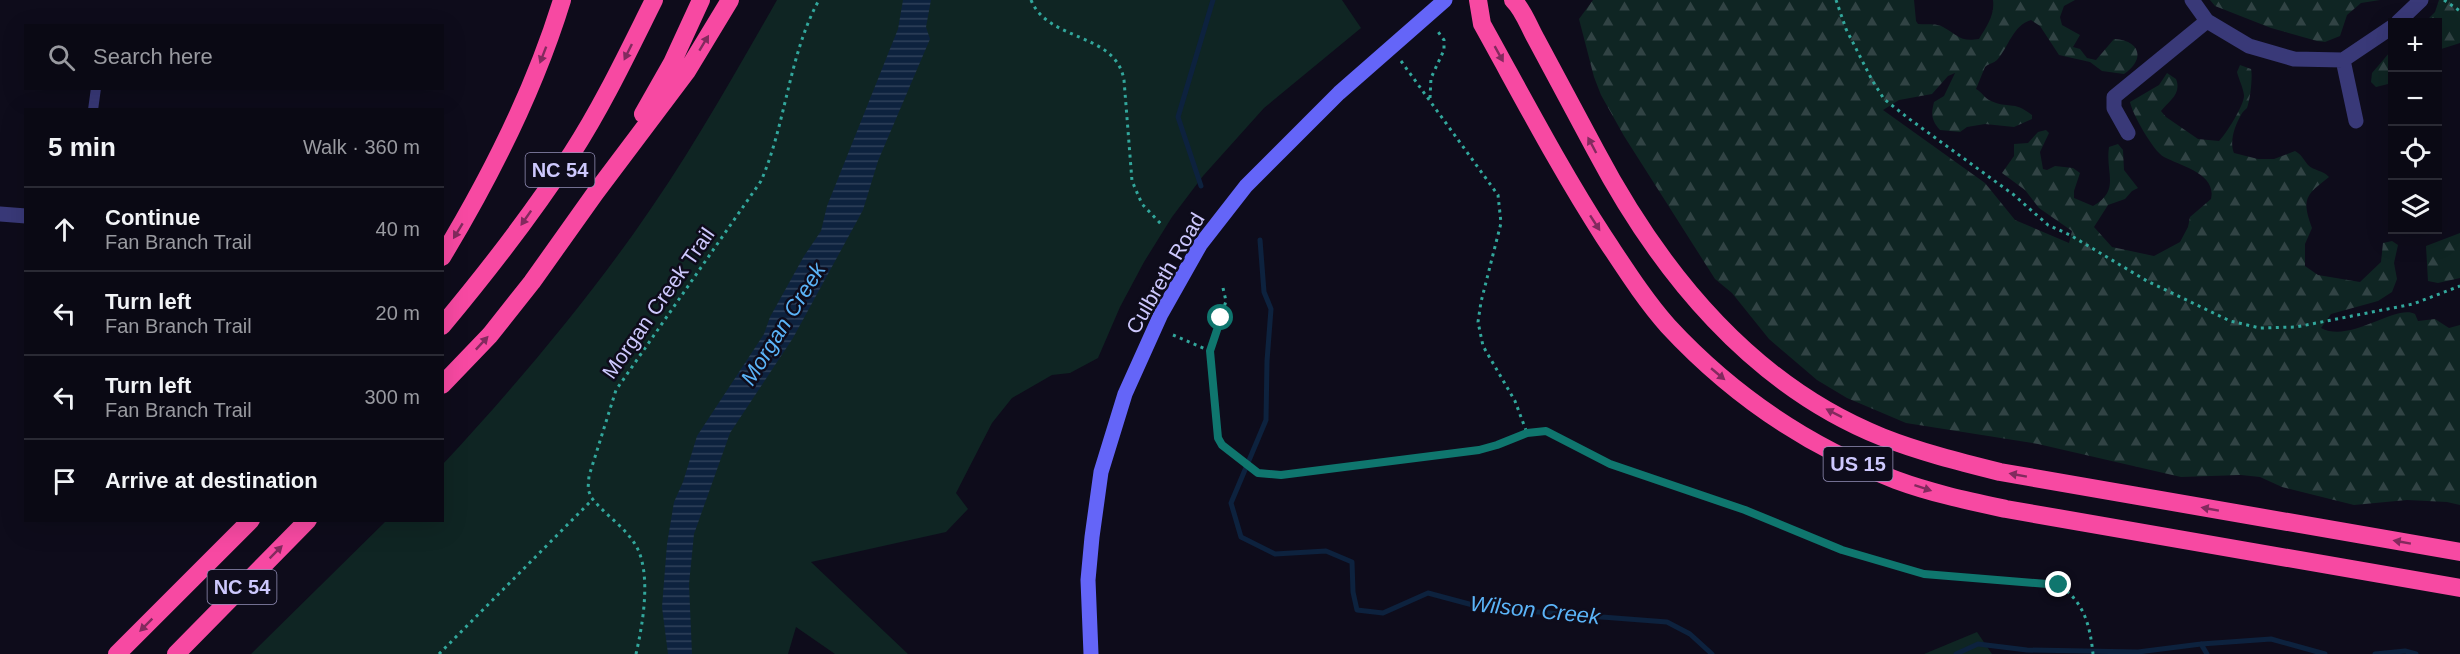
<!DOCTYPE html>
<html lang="en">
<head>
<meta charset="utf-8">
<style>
	:root { --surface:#0a0914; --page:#13121d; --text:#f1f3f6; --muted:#999aa0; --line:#2a2a34 }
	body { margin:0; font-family:Helvetica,sans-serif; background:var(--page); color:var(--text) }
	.controls { position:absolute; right:18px; top:18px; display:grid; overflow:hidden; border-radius:0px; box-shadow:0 6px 24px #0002 }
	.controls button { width:54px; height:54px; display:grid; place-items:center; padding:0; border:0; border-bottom:2px solid var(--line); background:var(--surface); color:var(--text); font:30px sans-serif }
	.stop { position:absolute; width:18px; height:18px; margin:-14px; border:4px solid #0f766e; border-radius:50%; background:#fff }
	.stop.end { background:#0f766e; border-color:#fff; box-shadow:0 2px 6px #0008 }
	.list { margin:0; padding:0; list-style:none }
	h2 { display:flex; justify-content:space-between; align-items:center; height:78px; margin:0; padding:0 24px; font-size:26px }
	h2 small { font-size:20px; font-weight:400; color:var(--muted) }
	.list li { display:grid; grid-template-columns:39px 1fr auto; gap:18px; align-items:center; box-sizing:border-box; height:84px; padding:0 24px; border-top:2px solid var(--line) }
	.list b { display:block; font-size:22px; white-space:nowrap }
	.list p { margin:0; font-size:20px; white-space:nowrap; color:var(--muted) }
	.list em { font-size:20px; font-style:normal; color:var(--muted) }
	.icon { flex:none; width:33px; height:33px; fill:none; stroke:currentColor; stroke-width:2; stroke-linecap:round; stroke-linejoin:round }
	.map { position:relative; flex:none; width:2460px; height:654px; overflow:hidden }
	.search { position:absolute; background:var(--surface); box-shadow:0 6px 24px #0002; left:24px; top:24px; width:420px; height:66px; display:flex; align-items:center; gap:15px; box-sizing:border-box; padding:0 21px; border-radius:0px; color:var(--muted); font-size:22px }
	.panel { position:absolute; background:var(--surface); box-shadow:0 6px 24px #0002; left:24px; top:108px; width:420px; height:414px; border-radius:0px }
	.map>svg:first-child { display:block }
	.forest { fill:url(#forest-firs) }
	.park { fill:#0f2523 }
	.water { fill:url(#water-rules) }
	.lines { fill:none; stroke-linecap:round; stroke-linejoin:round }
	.stream { stroke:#0d223e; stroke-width:5 }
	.path { stroke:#32a79c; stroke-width:3; stroke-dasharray:3 4.5; stroke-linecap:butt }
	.lane { stroke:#393978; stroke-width:10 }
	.street { stroke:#393978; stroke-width:15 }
	.secondary { stroke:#6465f8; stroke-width:15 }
	.highway { stroke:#f749a2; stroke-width:18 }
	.oneway { fill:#822a5e }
	.route { stroke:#0f766e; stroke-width:8 }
	.labels { text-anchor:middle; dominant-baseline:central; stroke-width:5; stroke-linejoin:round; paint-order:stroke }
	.shield { fill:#0e0c1b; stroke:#9490b9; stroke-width:1.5 }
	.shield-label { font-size:20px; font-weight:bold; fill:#cdc8fd }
	.street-label { font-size:21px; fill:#cdc8fd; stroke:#0e0c1b }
	.water-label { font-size:22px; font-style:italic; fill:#5bb4f8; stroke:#0e0c1b }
</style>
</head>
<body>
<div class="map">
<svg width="2460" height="654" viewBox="0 0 2460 654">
	<defs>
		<pattern id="forest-firs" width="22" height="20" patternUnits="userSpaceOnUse" patternTransform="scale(1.5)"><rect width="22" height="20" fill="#0f2523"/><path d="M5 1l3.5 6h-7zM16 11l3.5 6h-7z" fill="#314344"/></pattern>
		<pattern id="water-rules" width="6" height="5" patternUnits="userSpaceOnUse" patternTransform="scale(1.5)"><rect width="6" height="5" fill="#0d223e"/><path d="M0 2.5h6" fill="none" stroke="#2f415b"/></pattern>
	</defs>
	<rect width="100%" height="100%" fill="#0e0c1b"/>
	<path class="forest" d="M1593 0H1914L1916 21 1918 24C1926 25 1936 23 1943 27 1958 35 1959 42 1979 39 1987 26 1995 15 1993 0H2075L2064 6 2060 17 2062 25 2080 35 2073 47 2080 49 2087 58 2096 60 2114 39C2140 40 2146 59 2124 74L2102 71 2090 62 2059 55 2040 26 2031 20C2013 25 2008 48 1997 60 1994 63 1988 64 1985 67L1976 89C1982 92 1984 98 1991 101 2008 109 2013 100 2032 115V119L2014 127 1985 124 1967 127 1960 132 1940 130C1931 120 1931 114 1934 102L1944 96 1955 73 1948 76 1932 94 1899 100 1883 110 1985 183 2015 220 2069 243 2072 231 2039 208 2025 190 2002 173 2014 156V144L2028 143 2038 132 2046 130 2049 133 2040 152 2043 169 2047 170 2055 166 2073 168 2080 173 2074 191V198L2093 206C2121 190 2105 173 2109 147L2118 144 2123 150 2124 170 2138 188 2132 191 2125 199 2108 205 2094 227 2112 247 2154 256 2180 242 2188 227 2190 217 2211 199C2217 174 2181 166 2164 157 2153 151 2132 113 2130 102L2159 85 2167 73 2176 79C2182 94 2169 101 2161 111L2166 117 2198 139 2219 141C2226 134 2245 104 2244 95 2243 87 2239 80 2237 72L2240 65 2251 69C2253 76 2250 101 2247 108 2245 110 2242 112 2241 115 2235 125 2229 142 2234 153L2258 159H2274L2295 151C2302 155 2303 159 2308 165 2314 171 2323 170 2329 177 2306 195 2301 198 2312 228L2305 244V266L2318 275 2360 282 2381 262 2383 243 2392 241 2398 245 2394 263 2397 279 2392 292 2378 301 2331 314 2321 328C2350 344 2395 304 2415 314L2418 321 2435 319 2449 328 2460 325V505L2447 502 2407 500 2354 505 2282 487 2260 477 2241 475 2181 477 2038 444 1906 423 1847 398 1817 380 1769 339 1732 293 1715 279 1624 136 1601 95 1594 77 1579 19Z
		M2210 0H2380L2361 3 2347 15 2340 36 2325 42 2317 41 2271 28 2215 6Z
		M2439 0H2460V43L2438 50V22H2425L2435 12Z
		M2390 52 2392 53V83L2376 87 2371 82 2372 73Z
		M2460 233V278L2438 283 2428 281 2426 246Z"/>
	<path class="park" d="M777 0H1342L1361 28 1264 108 1203 176 1172 217 1144 262 1120 307 1098 358 1070 373 1052 375 1012 398 992 423 956 493 968 509 946 532 811 562 908 654H835L796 627 788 654H251L386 521 442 520 443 464C511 391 576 314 634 233 687 159 732 79 777 0Z
		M1977 632 1992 654H1924Z"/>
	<path class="water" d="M903 0H931L926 27 930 39 878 161 863 210 793 338 730 433 694 534 689 584 692 654H668L662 607 667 544 674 502 683 482 697 436 764 334 770 317 804 256 821 231 827 206 898 29Z"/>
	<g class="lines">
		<path class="stream" d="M1201 186 1178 117 1213 0
			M1260 240 1264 292 1271 309 1267 361 1266 420 1231 503 1241 537 1275 554 1326 551 1352 562 1353 592 1357 610 1383 613 1428 593 1484 608 1667 622 1690 634 1712 654
			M2201 644 2207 654
			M1956 654 1978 644 2027 650 2138 652 2201 644 2271 639 2325 654
			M2375 654 2405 651 2416 654"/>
		<path class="path" d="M1031 0C1048 42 1116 32 1124 80L1132 181 1142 204 1161 224
			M1836 0 1846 29 1872 80 1884 99 1908 118 2014 195 2048 225 2070 235 2147 281 2230 321 2260 328 2296 327 2413 304 2460 286
			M2444 0 2460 11
			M1401 61 1498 195 1501 223 1481 302 1478 322 1483 346 1515 401 1527 433
			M1430 98 1431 78 1444 50V40L1436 29
			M1223 288 1226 301 1210 351 1218 438 1222 445 1258 473 1281 475 1479 450 1497 445 1527 433 1546 431 1610 464 1745 510 1842 550 1924 574 2059 585C2084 602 2090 625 2093 654
			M1173 335 1210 351
			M439 654 593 499
			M636 654C643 623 653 568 633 541 621 524 603 513 591 497L588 489 589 476 616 390 761 181C786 124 789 54 819 0"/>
		<path class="lane" d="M93 110 96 88"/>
		<path class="street" d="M2192 0 2207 21 2249 46 2294 59 2343 60 2392 27
			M2398 22 2421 0
			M2343 60 2356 121
			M2128 133 2114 108V97L2207 21
			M0 214 26 216"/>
		<path class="secondary" d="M1091 654 1088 580 1092 537 1101 472 1125 394 1161 314 1200 245 1246 186 1339 93 1445 0"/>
		<path class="highway" d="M1478 0 1482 24C1522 96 1560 169 1604 237 1624 267 1644 299 1668 326 1731 394 1809 447 1896 480 1931 493 1969 501 2006 509L2460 588
			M1513 0C1523 9 1529 27 1536 39 1556 76 1576 114 1596 151 1660 272 1752 385 1882 437 1920 452 1960 462 2000 472L2460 552
			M643 114 672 63 701 0
			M442 257C491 176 534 91 562 0
			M442 326C488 271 532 214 572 153 603 105 628 52 654 0
			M442 385 490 335 532 282 596 192 687 71 730 0
			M117 654 251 520
			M176 654 308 520"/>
	</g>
	<defs><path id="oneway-solid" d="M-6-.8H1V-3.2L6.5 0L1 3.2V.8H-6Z" transform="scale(1.5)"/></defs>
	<g class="oneway">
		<use href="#oneway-solid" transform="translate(704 43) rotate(-59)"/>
		<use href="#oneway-solid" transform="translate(628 52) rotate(116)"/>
		<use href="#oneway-solid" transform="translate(1499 54) rotate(61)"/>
		<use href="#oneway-solid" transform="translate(543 55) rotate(111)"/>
		<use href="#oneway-solid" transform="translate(1592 145) rotate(-118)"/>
		<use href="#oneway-solid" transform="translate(526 218) rotate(125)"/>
		<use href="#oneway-solid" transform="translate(1595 223) rotate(57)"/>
		<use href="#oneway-solid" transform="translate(458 231) rotate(121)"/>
		<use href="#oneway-solid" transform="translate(482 343) rotate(-47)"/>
		<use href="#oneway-solid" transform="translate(1718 374) rotate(40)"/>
		<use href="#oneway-solid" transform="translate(1834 413) rotate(-153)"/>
		<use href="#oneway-solid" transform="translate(2018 475) rotate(-170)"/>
		<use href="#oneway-solid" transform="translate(1923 488) rotate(18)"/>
		<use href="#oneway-solid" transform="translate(2210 509) rotate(-170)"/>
		<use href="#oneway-solid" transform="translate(2402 542) rotate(-170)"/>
		<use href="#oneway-solid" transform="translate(276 552) rotate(-45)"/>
		<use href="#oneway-solid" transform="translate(146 625) rotate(135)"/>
	</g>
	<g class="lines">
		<path class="route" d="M1221 318 1210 351 1218 438 1222 445 1258 473 1281 475 1479 450 1497 445 1527 433 1546 431 1610 464 1745 510 1842 550 1924 574 2059 585"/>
	</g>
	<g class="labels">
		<g class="shield">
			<rect x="525.5" y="153" width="69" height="34" rx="4.5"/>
			<rect x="1823.5" y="447" width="69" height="34" rx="4.5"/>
			<rect x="207.5" y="570" width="69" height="34" rx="4.5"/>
		</g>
		<g class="shield-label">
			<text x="560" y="170">NC 54</text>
			<text x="1858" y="464">US 15</text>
			<text x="242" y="587">NC 54</text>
		</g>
		<g class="street-label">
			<text transform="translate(1165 273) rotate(-60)">Culbreth Road</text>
			<text transform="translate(658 303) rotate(-55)">Morgan Creek Trail</text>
		</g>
		<g class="water-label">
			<text transform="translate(783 324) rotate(-58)">Morgan Creek</text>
			<text transform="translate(1535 610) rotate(6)">Wilson Creek</text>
		</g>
	</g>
</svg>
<div class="controls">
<button>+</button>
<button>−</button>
<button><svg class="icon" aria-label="locate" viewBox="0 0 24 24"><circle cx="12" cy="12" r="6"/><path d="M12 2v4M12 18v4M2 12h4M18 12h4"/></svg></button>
<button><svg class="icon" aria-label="layers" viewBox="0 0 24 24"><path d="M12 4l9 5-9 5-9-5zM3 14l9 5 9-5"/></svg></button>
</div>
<div class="stop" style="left:1221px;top:318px"></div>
<div class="stop end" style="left:2059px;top:585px"></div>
<div class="search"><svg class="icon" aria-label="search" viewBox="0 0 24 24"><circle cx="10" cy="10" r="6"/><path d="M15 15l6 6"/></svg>Search here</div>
<section class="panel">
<h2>5 min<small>Walk · 360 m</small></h2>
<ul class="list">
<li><svg class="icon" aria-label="ahead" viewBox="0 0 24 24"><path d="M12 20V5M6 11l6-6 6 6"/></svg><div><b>Continue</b><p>Fan Branch Trail</p></div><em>40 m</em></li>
<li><svg class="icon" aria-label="left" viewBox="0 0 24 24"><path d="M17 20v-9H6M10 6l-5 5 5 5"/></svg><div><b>Turn left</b><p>Fan Branch Trail</p></div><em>20 m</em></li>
<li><svg class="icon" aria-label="left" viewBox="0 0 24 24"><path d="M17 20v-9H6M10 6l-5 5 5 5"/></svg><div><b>Turn left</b><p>Fan Branch Trail</p></div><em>300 m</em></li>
<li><svg class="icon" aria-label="arrive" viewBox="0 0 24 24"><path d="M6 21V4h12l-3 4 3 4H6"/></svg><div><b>Arrive at destination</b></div></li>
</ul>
</section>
</div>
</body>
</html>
